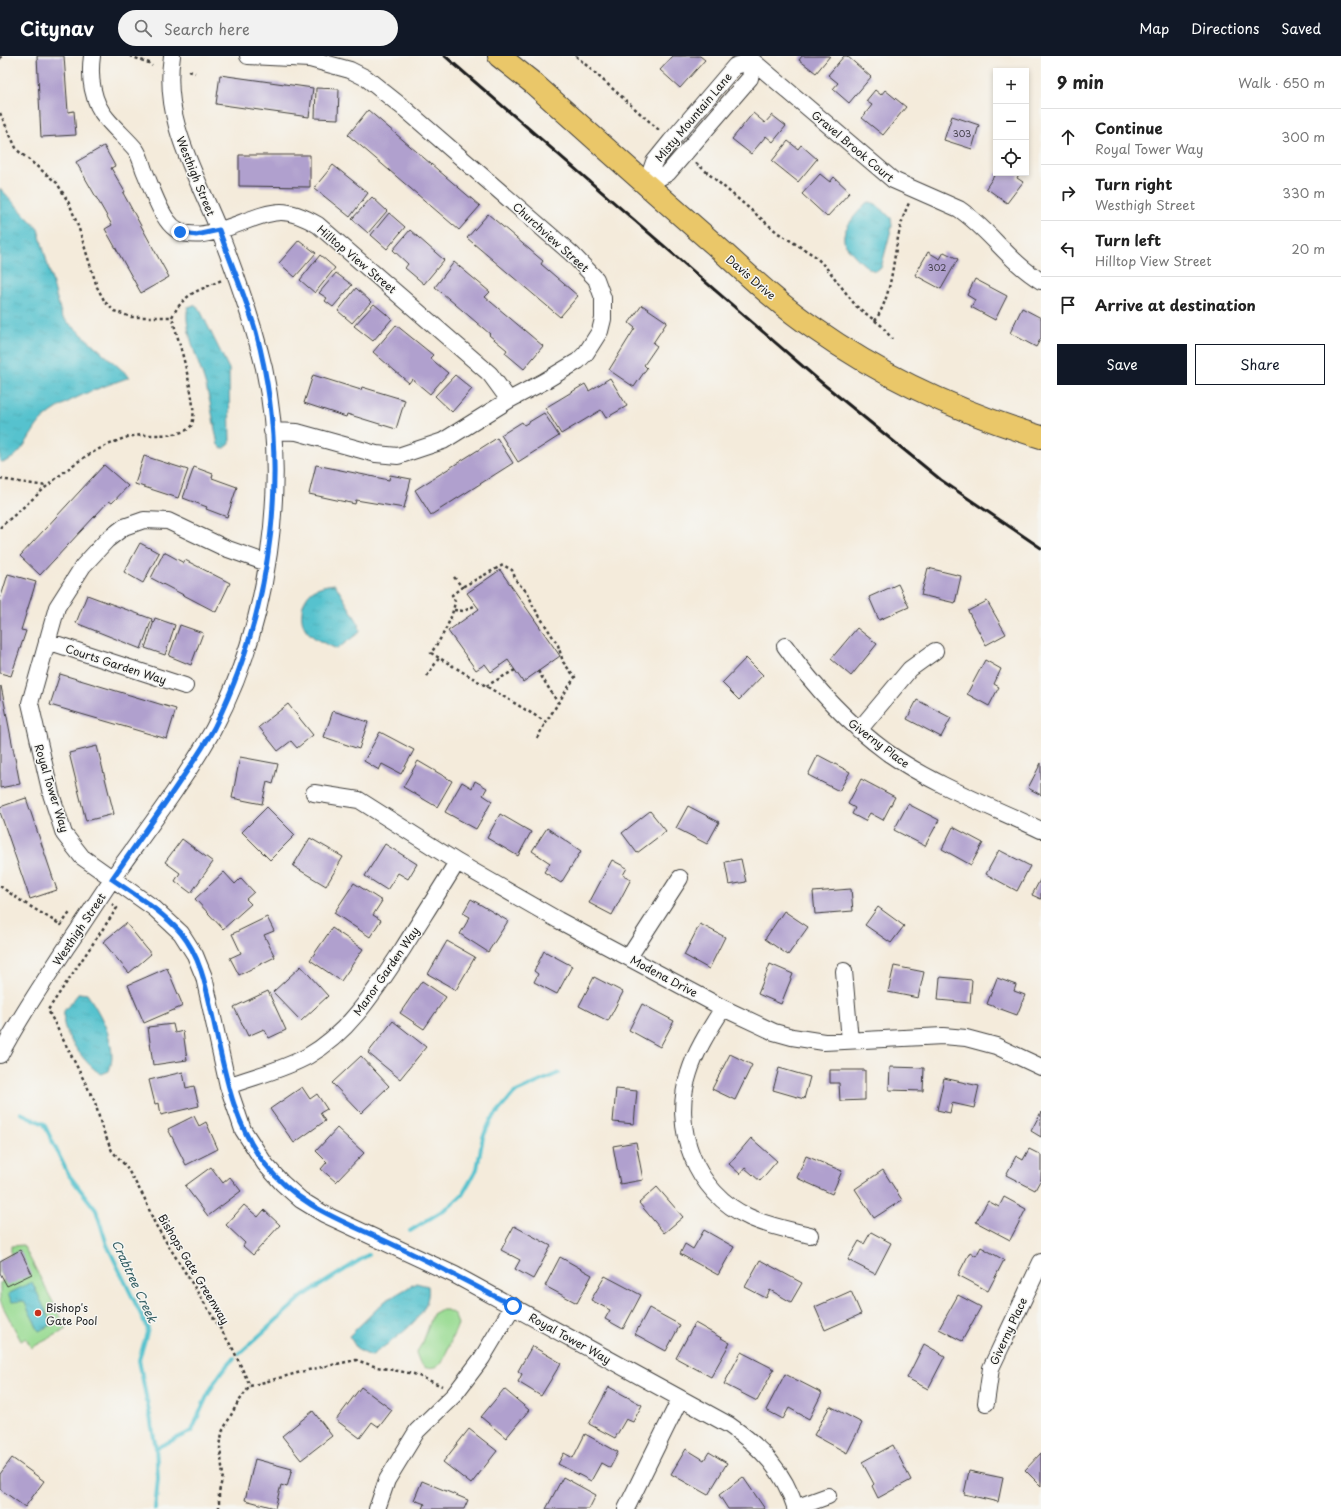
<!DOCTYPE html>
<html lang="en">
<head>
<meta charset="utf-8">
<style>
	:root { --surface:#fff; --page:#f2f2f2; --text:#222; --muted:#767676; --line:#e0e0e0; --accent:#111827 }
	body { margin:0; font-family:"Playpen Sans",sans-serif; background:var(--page); color:var(--text) }
	.controls { position:absolute; right:12px; top:12px; display:grid; overflow:hidden; border-radius:0px; box-shadow:0 2px 6px #0003 }
	.controls button { width:36px; height:36px; display:grid; place-items:center; padding:0; border:0; border-bottom:1px solid var(--line); background:var(--surface); color:var(--text); font:20px sans-serif }
	.stop { position:absolute; width:12px; height:12px; margin:-9px; border:3px solid #1a73e8; border-radius:50%; background:#fff }
	.stop.end { background:#1a73e8; border-color:#fff; box-shadow:0 1px 4px #0008 }
	.list { margin:0; padding:0; list-style:none }
	h2 { display:flex; justify-content:space-between; align-items:center; height:52px; margin:0; padding:0 16px; font-size:17px }
	h2 small { font-size:13px; font-weight:400; color:var(--muted) }
	.list li { display:grid; grid-template-columns:26px 1fr auto; gap:12px; align-items:center; box-sizing:border-box; height:56px; padding:0 16px; border-top:1px solid var(--line) }
	.list b { display:block; font-size:15px; white-space:nowrap }
	.list p { margin:0; font-size:13px; white-space:nowrap; color:var(--muted) }
	.list em { font-size:13px; font-style:normal; color:var(--muted) }
	.actions { display:flex; gap:8px; padding:12px 16px }
	.actions a { flex:1; padding:9px 0; border:1px solid var(--accent); border-radius:0px; text-align:center; font-size:14px; color:var(--accent) }
	.actions .main { background:var(--accent); color:#fff }
	.icon { flex:none; width:22px; height:22px; fill:none; stroke:currentColor; stroke-width:2; stroke-linecap:round; stroke-linejoin:round }
	.map { position:relative; flex:none; width:1041px; height:1453px; overflow:hidden }
	header { display:flex; align-items:center; gap:24px; box-sizing:border-box; height:56px; padding:0 20px; background:var(--accent); color:#fff }
	header strong { font-size:19px }
	nav { display:flex; gap:22px; margin-inline-start:auto; font-size:14px }
	.search { width:280px; height:36px; background:var(--page); display:flex; align-items:center; gap:10px; box-sizing:border-box; padding:0 14px; border-radius:22px; color:var(--muted); font-size:15px }
	main { display:flex }
	aside { flex:1; background:var(--surface) }
	.map>svg:first-child { display:block }
	.green { fill:#99db92; stroke:#5a7c57 }
	.water { fill:url(#water-ripples); stroke:#396f75 }
	.lines { fill:none; stroke-linecap:round; stroke-linejoin:round }
	.stream { stroke:#56c2ce; stroke-width:4 }
	.building { fill:#b0a0ce }
	.street-casing { stroke:#3c3b39; stroke-width:18 }
	.primary-casing { stroke:#3c3b39; stroke-width:24 }
	.path { stroke:#3c3b39; stroke-width:2.5; stroke-dasharray:3 3; stroke-linecap:butt }
	.street { stroke:#fff; stroke-width:16 }
	.primary { stroke:#eac769; stroke-width:22 }
	.rail { stroke:#1c1c1c; stroke-width:3 }
	.route { stroke:#1a73e8; stroke-width:5 }
	.poi-dot { fill:#c8321e; stroke:#f6f6f2; stroke-width:1.5 }
	.labels { text-anchor:middle; dominant-baseline:central; stroke-width:3; stroke-linejoin:round; paint-order:stroke }
	.number-label { font-size:9px; fill:#413d48 }
	.street-label { font-size:11px; fill:#1c1c1c; stroke:#f6f6f2 }
	.poi-label { font-size:11px; fill:#1c1c1c; stroke:#f6f6f2; text-anchor:start }
	.water-label { font-size:12px; font-style:italic; fill:#335e63; stroke:#f6f6f2 }
</style>
</head>
<body>
<header>
<strong>Citynav</strong>
<div class="search"><svg class="icon" aria-label="search" viewBox="0 0 24 24"><circle cx="10" cy="10" r="6"/><path d="M15 15l6 6"/></svg>Search here</div>
<nav><a>Map</a><a>Directions</a><a>Saved</a></nav>
</header>
<main>
<div class="map">
<svg width="1041" height="1453" viewBox="0 0 1041 1453">
	<defs>
		<pattern id="water-ripples" width="26" height="14" patternUnits="userSpaceOnUse"><rect width="26" height="14" fill="#56c2ce"/><path d="M2 4q2-2 4 0t4 0M15 11q2-2 4 0t4 0" fill="none" stroke="#4aa6b0"/></pattern>
	</defs>
	<rect width="100%" height="100%" fill="#f6f6f2"/>
	<filter id="ink" filterUnits="userSpaceOnUse"><feTurbulence type="fractalNoise" baseFrequency=".025" numOctaves="2"/><feDisplacementMap in="SourceGraphic" scale="8" xChannelSelector="R" yChannelSelector="G"/><feConvolveMatrix kernelMatrix="1 2 1 2 8 2 1 2 1" color-interpolation-filters="sRGB"/></filter>
	<filter id="wash" filterUnits="userSpaceOnUse"><feTurbulence type="fractalNoise" baseFrequency=".012" numOctaves="4" result="noise"/><feDisplacementMap in="SourceGraphic" scale="16" xChannelSelector="R" yChannelSelector="G"/><feGaussianBlur stdDeviation="0.9" result="paint"/><feColorMatrix in="noise" values="0 0 0 0 0 0 0 0 0 0 0 0 0 0 0 0 0 1.4 0 .05"/><feComposite in="paint" operator="in"/></filter>
	<g filter="url(#wash)">
		<rect width="100%" height="100%" fill="#f4ebdb"/>
		<path class="green" d="M23 1189 67 1273 31 1292 26 1282 21 1285 0 1245V1227L4 1225 0 1217V1205L11 1199V1190Z
			M440 1254H447L454 1258 458 1268 442 1307 436 1311 426 1312 420 1307 416 1297 423 1286 433 1258Z"/>
		<path class="water" d="M0 132 38 173 62 261 130 321C100 332 66 342 42 364 30 375 21 406 0 406Z
			M870 146 876 148 891 162 892 170 881 212 875 215C869 213 860 206 855 200 852 196 847 192 845 188 839 174 858 157 866 147Z
			M194 249 200 254 229 313 230 388 225 392H221L218 389C214 371 212 352 207 334 202 313 182 271 188 251Z
			M335 528 359 568 360 576 337 593C327 588 314 584 307 575 298 564 301 544 312 535 319 530 327 529 335 528Z
			M79 937 87 938C101 958 119 991 109 1015L102 1018C89 1013 67 983 64 968 63 964 64 959 64 955Z
			M32 1226 52 1268 39 1275 24 1245 12 1246 8 1238Z
			M416 1227 428 1230C433 1261 392 1284 371 1300L358 1294 349 1280 385 1245Z"/>
		<g class="lines">
			<path class="stream" d="M21 1057 44 1068 68 1118 96 1154 107 1189 148 1273 139 1304 156 1392 158 1423 155 1453
				M410 1175 450 1150 462 1139 477 1113 483 1081 491 1064 514 1037 559 1017
				M239 1298 303 1240 368 1199
				M156 1392 192 1375C203 1348 213 1322 234 1302"/>
		</g>
		<g id="blocks">
			<path class="building" d="M37 0H64L68 56 74 55 76 79 41 81Z
				M673 0H700L705 4 680 32 660 14Z
				M802 0H830L816 17 799 4Z
				M844 0H847L871 21 849 47 833 33 838 27 828 19Z
				M220 19 313 32 309 61 216 48Z
				M316 32 339 33 338 63 315 62Z
				M875 34 881 39 885 34 906 51 883 79 862 62 872 49 866 45Z
				M368 54 480 150 459 174 348 79Z
				M753 57 765 67 772 59 786 70 773 86 766 80 751 98 732 83Z
				M952 60 979 69 972 93 944 84Z
				M788 85 798 93 801 89 817 103 798 126 772 105Z
				M104 90 115 110 111 112 125 136 123 137 169 221 141 237 105 173 112 169 76 106Z
				M239 99H310V131L239 130Z
				M333 109 368 137 350 161 314 132Z
				M996 117H1017L1019 118 1017 122 1023 126 1007 147 986 132Z
				M820 118 830 126 834 121 850 136 827 161 802 138Z
				M372 141 387 155 368 177 352 163Z
				M389 157 405 171 387 193 371 179Z
				M488 158 543 205 541 208 578 240 560 261 467 182Z
				M410 174 444 204 424 228 405 212 408 208 393 194Z
				M299 184 316 197 295 221 279 207Z
				M928 196 940 203 944 196 958 203 941 233 915 219Z
				M320 199 335 212 315 237 300 224Z
				M454 206 490 236 485 241 543 290 524 313 505 297 507 294 489 279 490 278 435 231Z
				M336 217 352 229 333 251 325 245 327 242 319 237Z
				M975 223 1007 240 995 264 971 251 975 244 967 239Z
				M356 232 371 246 352 267 338 255Z
				M374 248 392 263 373 285 354 270Z
				M642 249 667 266 653 287 657 290 644 309 647 312 634 331 609 314 635 272 629 267Z
				M1022 252 1041 262V282L1036 291 1010 277Z
				M396 269 433 299 430 302 448 317 430 338 412 323 409 327 373 296Z
				M313 319 361 334 362 331 405 344 396 373 347 358 346 361 304 347Z
				M455 319 472 333 452 356 435 340Z
				M610 322 627 350 606 362 601 354 561 378 545 352 585 328 589 335Z
				M544 357 559 380 518 406 501 379 522 366 524 369Z
				M497 382 513 407 431 459 415 434Z
				M144 400 188 414 178 442 135 428Z
				M104 409 128 430 112 447 109 445 40 519 20 500Z
				M316 409 389 424 390 419 411 423 404 452 356 444 355 448 309 438Z
				M194 411 213 418 212 422 237 431 227 461 206 453 207 451 183 442Z
				M140 487 159 497 143 527 124 516Z
				M164 496 184 507 185 504 230 527 216 556 151 522Z
				M928 512 961 520 955 547 921 539Z
				M500 514 560 600 523 626 508 604 491 616 485 608 476 614 448 575 479 553 467 537Z
				M8 518 36 526 21 574 26 575 11 620 0 617V544Z
				M898 528 909 551 879 564 869 541Z
				M87 539 152 563 141 593 76 567Z
				M987 545 1006 578 986 589 968 555Z
				M155 562 175 569 165 599 145 592Z
				M180 569 203 577 191 609 169 600Z
				M857 572 877 588 851 620 831 603Z
				M746 602 763 619 739 644 722 627Z
				M985 604 1001 613 994 628 999 631 989 650 967 638Z
				M60 618 176 653 167 683 50 649Z
				M1 630 20 728 0 732V631Z
				M917 644 951 662 941 681 907 663Z
				M288 648 313 679 297 692 291 685 278 695 259 671Z
				M333 655 368 666 359 693 324 681Z
				M380 676 414 694 401 718 382 708 379 714 364 705Z
				M97 690 114 758 86 765 69 697Z
				M818 699 850 716 839 735 808 719Z
				M240 701 278 708 273 728 267 726 262 748 232 742Z
				M418 705 452 725 437 751 403 731Z
				M1041 707V739L1028 732Z
				M861 723 895 741 883 764 870 757 865 765 852 758 855 752 848 748Z
				M475 725 487 732 483 739 492 745 476 773 445 756 462 726 472 732Z
				M26 742 57 834 30 843 0 756V751Z
				M908 748 939 764 925 790 894 774Z
				M688 750 719 766 707 788 676 772Z
				M267 751 295 779 270 804 242 776Z
				M650 755 666 775 637 797 622 777Z
				M500 758 531 776 518 800 487 782Z
				M953 771 983 787 971 809 942 793Z
				M547 772 581 795 561 827 544 816 550 807 532 795Z
				M310 782 343 801 326 830 293 810Z
				M182 783 213 806 191 837 175 825 180 817 165 806Z
				M385 788 417 808 408 823 398 817 387 834 365 820Z
				M999 794 1030 810 1017 835 986 818Z
				M741 803 746 826 729 829 725 806Z
				M612 804 627 812 623 819 631 823 612 859 589 847Z
				M224 816 235 828 241 822 254 836 246 843 251 848 223 873 195 843Z
				M1041 822V843L1032 839Z
				M354 827 382 845 373 859 381 864 370 881 334 857Z
				M851 833 853 855 815 858 813 836Z
				M471 843 508 865 488 896 460 878 470 861 463 857Z
				M878 851 904 870 891 887 865 869Z
				M784 855 808 871 788 899 765 883Z
				M267 861 274 875 264 879 275 901 239 919 230 902 241 897 232 878Z
				M126 867 151 898 129 917 103 886Z
				M700 868 725 881 709 913 684 899Z
				M332 872 363 893 341 925 310 904Z
				M447 885 475 901 456 934 428 918Z
				M544 895 572 910 557 938 534 926 538 918 534 915Z
				M770 908 793 918 781 948 758 938Z
				M301 910 328 940 301 965 273 936Z
				M894 910 924 916 918 942 888 936Z
				M167 912 183 950 144 967 128 929Z
				M594 921 623 936 608 965 579 950Z
				M940 921 972 924 970 947 938 944Z
				M997 922 1016 929 1014 935 1025 939 1017 959 987 948Z
				M422 925 446 941 424 973 400 957Z
				M268 935 286 974 269 982 264 973 248 980 234 951Z
				M642 948 674 965 660 991 629 974Z
				M393 965 426 991 400 1023 368 997Z
				M173 968 175 977 183 975 187 1004 153 1009 148 971Z
				M730 998 752 1009 735 1044 712 1033Z
				M361 1000 389 1030 361 1057 332 1027Z
				M890 1011 924 1012 923 1035 889 1034Z
				M779 1012 810 1021 804 1043 773 1034Z
				M830 1014H865V1044L840 1045 839 1027H830Z
				M183 1016 186 1032 194 1030 199 1050 161 1059 159 1047 155 1048 149 1024Z
				M944 1022 979 1030 974 1052 952 1047 950 1057 937 1054Z
				M302 1031 310 1043 317 1038 327 1053 320 1057 325 1065 294 1087 270 1053Z
				M616 1033 637 1035 634 1068 613 1066Z
				M1041 1056V1081L1031 1075Z
				M194 1060 199 1070 206 1066 218 1093 186 1109 168 1073Z
				M337 1072 364 1097 336 1126 321 1113 327 1106 316 1095Z
				M751 1082 777 1105 760 1125 745 1112 740 1118 729 1108Z
				M636 1086 643 1124 620 1128 613 1090Z
				M1029 1093 1041 1099V1123L1035 1134 1006 1119 1016 1100 1023 1104Z
				M806 1100 842 1115 832 1138 797 1122Z
				M211 1111 223 1127 230 1121 241 1135 208 1160 185 1130Z
				M883 1114 902 1144 874 1162 855 1133Z
				M657 1131 683 1161 664 1177 639 1147Z
				M1004 1141 1026 1153 1010 1184 976 1166 988 1145 999 1151Z
				M244 1149 258 1161 264 1154 280 1169 253 1199 243 1190 245 1187 226 1169Z
				M514 1170 551 1190 533 1223 515 1213 520 1204 501 1194Z
				M704 1174 734 1191 718 1219 680 1198 685 1188 693 1193Z
				M871 1176 891 1187 875 1218 848 1204 859 1185 864 1188Z
				M981 1191 1004 1204 988 1235 958 1219 970 1196 976 1200Z
				M20 1194 32 1218 7 1230 0 1217V1205Z
				M560 1201 592 1219 577 1247 545 1230Z
				M760 1204 802 1227 791 1246 770 1234 766 1242 745 1231Z
				M605 1220 641 1239 623 1273 605 1263 610 1254 591 1244Z
				M851 1235 861 1258 825 1274 815 1251Z
				M958 1239 981 1251 962 1285 939 1273Z
				M649 1252 680 1269 666 1295 635 1278Z
				M695 1267 730 1287 711 1321 676 1302Z
				M924 1288 945 1300 928 1333 907 1322Z
				M532 1290 561 1307 541 1340 518 1326 522 1318 518 1315Z
				M741 1296 774 1313 757 1345 724 1328Z
				M785 1318 822 1337 809 1363 789 1352 783 1363 766 1354Z
				M361 1331 392 1354 379 1371 372 1366 360 1382 336 1364Z
				M609 1331 642 1349 633 1366 626 1363 615 1382 589 1368Z
				M504 1333 529 1354 506 1382 481 1361Z
				M830 1350 862 1367 847 1397 814 1379Z
				M313 1355 332 1380 301 1404 282 1380Z
				M469 1373 497 1395 471 1428 443 1406Z
				M585 1378 618 1396 610 1412 601 1407 591 1425 558 1408 564 1397 573 1402Z
				M893 1389 911 1424 878 1442 872 1430 874 1428 862 1406Z
				M686 1393 704 1404 709 1396 727 1407 708 1439 671 1418Z
				M1041 1397V1430L1025 1414Z
				M12 1402 44 1425 25 1451 0 1433V1418Z
				M255 1403 292 1413 287 1431 281 1429 275 1452 245 1444Z
				M969 1415 1003 1422 998 1446 964 1438Z
				M563 1421 596 1439 589 1453H546Z
				M743 1421 765 1453H728L719 1439Z
				M422 1425 468 1444 464 1453H423L425 1448 414 1444Z"/>
		</g>
	</g>
	<g filter="url(#ink)">
		<use href="#blocks" fill-opacity="0" stroke="#3c3b39" stroke-width="1"/>
		<g class="lines">
			<g class="street-casing">
				<path id="street" d="M92 0C89 21 92 46 107 63 116 74 127 83 136 94 140 100 142 108 144 114 151 130 157 150 167 164 192 201 248 156 281 156 294 156 306 162 318 169L490 318 509 344
					M248 0 310 3 350 14 366 22 405 53 572 198 596 223 603 242V263L600 275 586 297 578 305 543 326 509 344 443 385 398 400 376 398 297 376 272 375
					M747 0 893 124 959 153C989 173 1009 206 1041 225
					M753 5 750 22 668 117 646 129 654 106 671 85 735 10Z
					M267 507 225 492 168 465 144 464 124 471 107 484 83 510 57 551 30 647 51 738 64 778 82 801 154 852 181 877 195 899 204 921 228 1030 243 1074 265 1108 282 1127 301 1144 324 1158 455 1219 729 1369C761 1391 784 1415 796 1453
					M47 585 185 630
					M785 590C814 631 847 667 888 697 934 729 990 750 1041 774
					M859 674 910 613 935 595
					M314 737 359 744 457 806 558 864 723 952 774 976 792 981 824 986 943 980 966 982 996 990 1041 1011
					M629 901 680 822
					M844 915 850 985
					M723 952C710 973 696 994 689 1017 671 1071 695 1137 749 1161 768 1170 790 1174 810 1179
					M0 999C19 962 43 927 66 892 86 863 104 834 124 806 155 763 187 720 213 674 269 569 289 428 264 312 253 266 237 221 220 177 197 119 162 65 172 0
					M228 1030C255 1020 283 1014 308 1000 350 976 376 933 402 894 420 865 439 836 457 806
					M986 1347 991 1312 1041 1206
					M795 1452 828 1440
					M377 1453 387 1424 417 1375 454 1339 482 1302 513 1250
					M626 1453 680 1343"/>
			</g>
			<g class="primary-casing">
				<path id="primary" d="M499 0 533 27C593 81 653 135 714 188 746 217 779 249 815 273 883 321 962 357 1041 381"/>
			</g>
			<path class="path" d="M130 0 149 7 152 10
				M576 0 660 75
				M0 3 1 0
				M189 15 195 17
				M0 57 17 94 57 127 70 149 79 173 97 231 105 246 114 255 131 261H172
				M696 107 778 177 815 200 830 216 856 250 882 270 892 283
				M172 261C185 236 198 235 222 224
				M875 265C894 236 892 202 901 169 903 161 906 153 910 145
				M0 423 46 430
				M0 472C6 465 13 461 20 454 48 430 77 400 113 387 119 384 126 381 133 380 147 377 182 383 191 370 201 356 177 280 172 261
				M454 521 462 531 452 539 455 545C452 565 442 581 431 597L546 666 575 621 563 606 558 589 533 550 528 537 517 526 512 514 503 509 462 531
				M454 554 464 555 476 549
				M538 615 558 647
				M427 620 439 602
				M486 630 515 614
				M537 682 546 666
				M0 830 18 843 61 869 71 855
				M112 848 117 852 48 954 95 1046 102 1072 112 1095 125 1109 144 1141 155 1168 233 1293 250 1330
				M250 1330 308 1314 356 1304 377 1311 414 1318 442 1330
				M219 1453V1436L223 1420 220 1392 222 1376 237 1348 250 1330"/>
			<use href="#street" class="street"/>
			<use href="#primary" class="primary"/>
			<path class="rail" d="M445 0 822 327 941 424 1041 492"/>
		</g>
	</g>
	<g class="lines" filter="url(#ink)">
		<path class="route" d="M180 176 196 179 219 174C231 208 246 242 256 276 291 407 274 551 214 672 204 690 192 708 180 725 158 758 135 790 112 823 135 839 162 855 181 877 200 900 206 930 212 958 224 1010 231 1065 265 1108 300 1153 347 1166 396 1190 436 1209 474 1229 513 1250"/>
	</g>
	<circle class="poi-dot" cx="38" cy="1257" r="4"/>
	<g class="labels">
		<g class="number-label">
			<text x="962" y="77">303</text>
			<text x="937" y="211">302</text>
		</g>
		<g class="street-label">
			<text transform="translate(693 61) rotate(-50)">Misty Mountain Lane</text>
			<text transform="translate(853 90) rotate(40)">Gravel Brook Court</text>
			<text transform="translate(196 120) rotate(68)">Westhigh Street</text>
			<text transform="translate(551 181) rotate(42)">Churchview Street</text>
			<text transform="translate(357 203) rotate(40)">Hilltop View Street</text>
			<text transform="translate(751 221) rotate(41)">Davis Drive</text>
			<text transform="translate(116 608) rotate(18)">Courts Garden Way</text>
			<text transform="translate(879 687) rotate(37)">Giverny Place</text>
			<text transform="translate(52 732) rotate(73)">Royal Tower Way</text>
			<text transform="translate(79 873) rotate(-56)">Westhigh Street</text>
			<text transform="translate(386 915) rotate(-55)">Manor Garden Way</text>
			<text transform="translate(664 920) rotate(28)">Modena Drive</text>
			<text transform="translate(194 1213) rotate(59)">Bishops Gate Greenway</text>
			<text transform="translate(1008 1275) rotate(-65)">Giverny Place</text>
			<text transform="translate(570 1282) rotate(29)">Royal Tower Way</text>
		</g>
		<g class="poi-label">
			<text x="46" y="1251">Bishop's<tspan x="46" dy="13">Gate Pool</tspan></text>
		</g>
		<g class="water-label">
			<text transform="translate(135 1225) rotate(65)">Crabtree Creek</text>
		</g>
	</g>
</svg>
<div class="controls">
<button>+</button>
<button>−</button>
<button><svg class="icon" aria-label="locate" viewBox="0 0 24 24"><circle cx="12" cy="12" r="6"/><path d="M12 2v4M12 18v4M2 12h4M18 12h4"/></svg></button>
</div>
<div class="stop" style="left:513px;top:1250px"></div>
<div class="stop end" style="left:180px;top:176px"></div>
</div>
<aside>
<h2>9 min<small>Walk · 650 m</small></h2>
<ul class="list">
<li><svg class="icon" aria-label="ahead" viewBox="0 0 24 24"><path d="M12 20V5M6 11l6-6 6 6"/></svg><div><b>Continue</b><p>Royal Tower Way</p></div><em>300 m</em></li>
<li><svg class="icon" aria-label="right" viewBox="0 0 24 24"><path d="M7 20v-9h11M14 6l5 5-5 5"/></svg><div><b>Turn right</b><p>Westhigh Street</p></div><em>330 m</em></li>
<li><svg class="icon" aria-label="left" viewBox="0 0 24 24"><path d="M17 20v-9H6M10 6l-5 5 5 5"/></svg><div><b>Turn left</b><p>Hilltop View Street</p></div><em>20 m</em></li>
<li><svg class="icon" aria-label="arrive" viewBox="0 0 24 24"><path d="M6 21V4h12l-3 4 3 4H6"/></svg><div><b>Arrive at destination</b></div></li>
</ul>
<div class="actions"><a class="main">Save</a><a>Share</a></div>
</aside>
</main>
</body>
</html>
